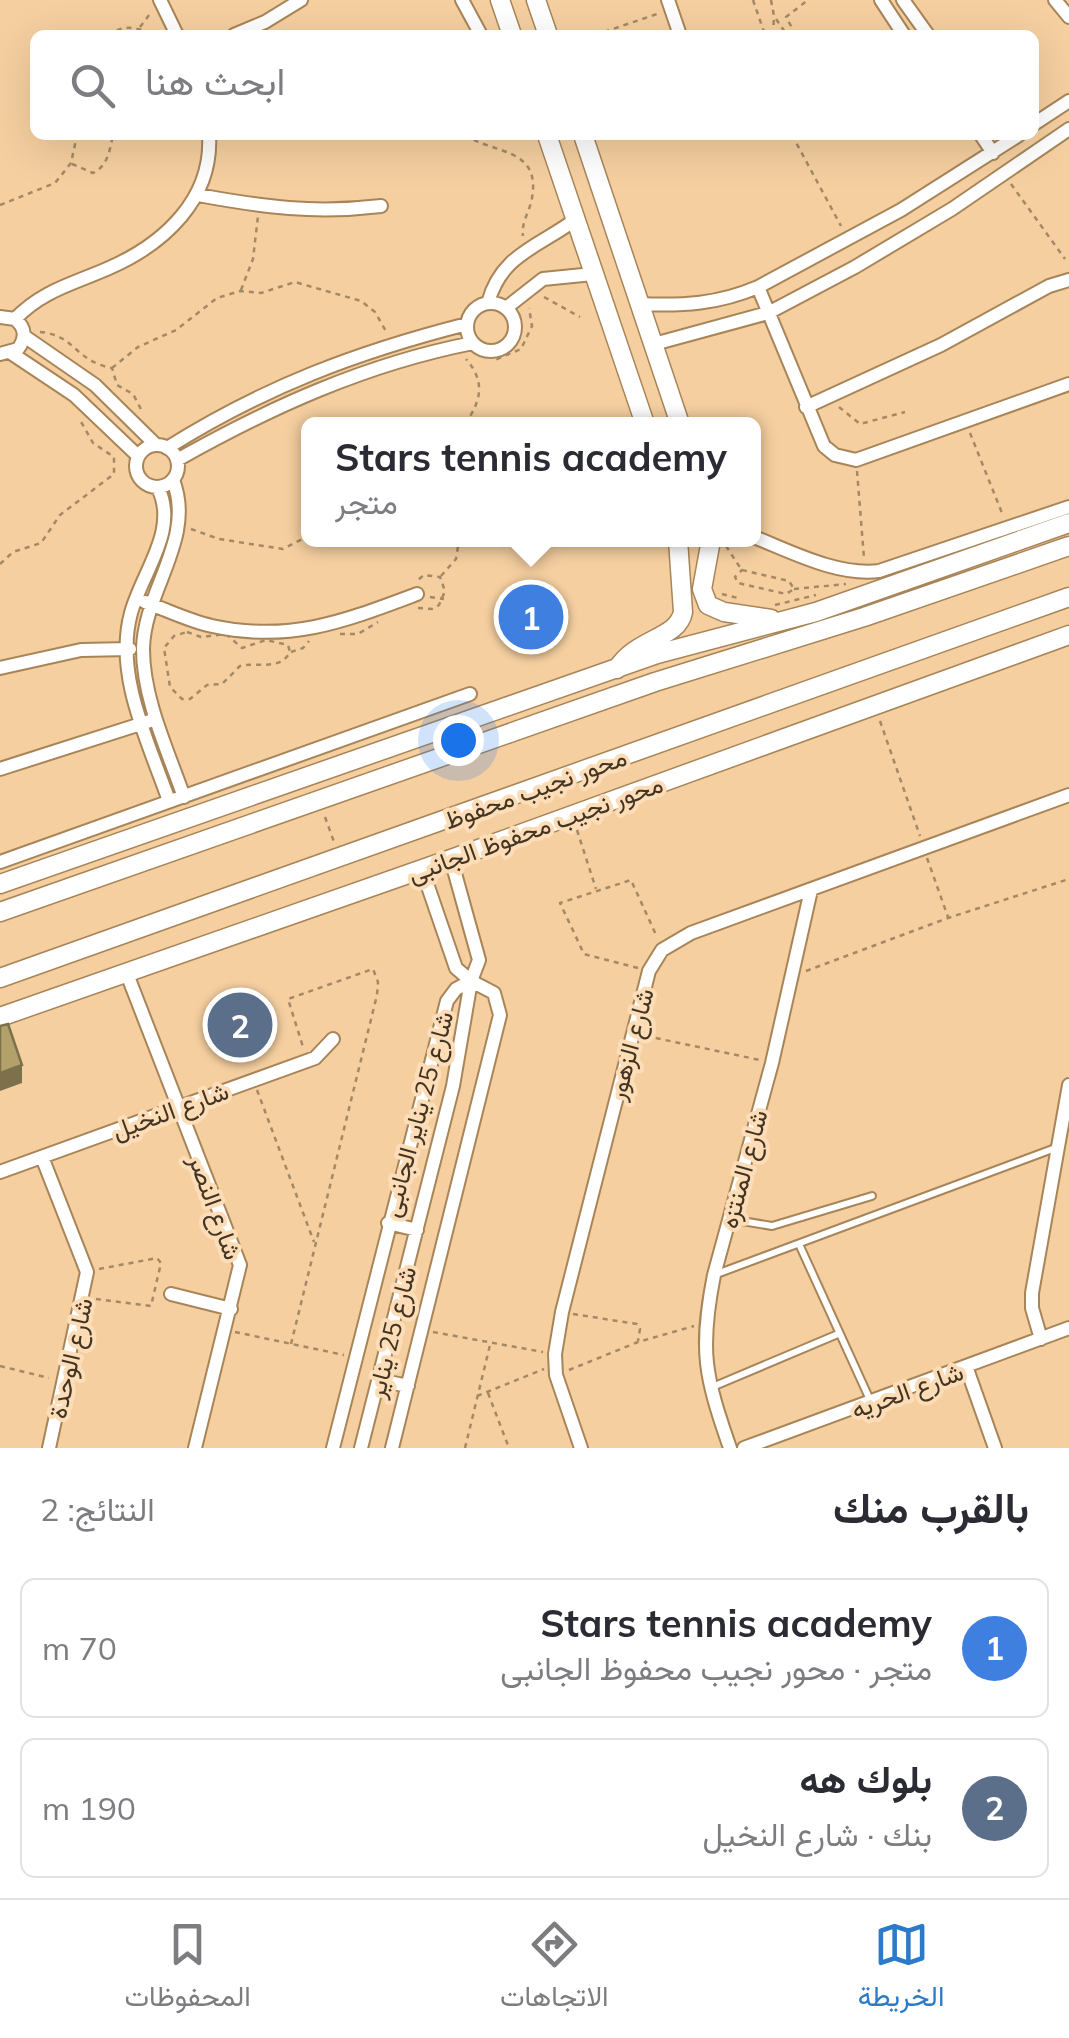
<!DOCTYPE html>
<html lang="ar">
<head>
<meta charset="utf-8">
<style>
	:root { --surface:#fff; --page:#f2f2f3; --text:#2b2b33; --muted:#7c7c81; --line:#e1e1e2; --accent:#2c7aca }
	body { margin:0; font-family:Mulish,Vazirmatn,sans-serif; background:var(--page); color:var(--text); direction:rtl }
	.you { position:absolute; left:458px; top:740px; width:35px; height:35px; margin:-25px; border:8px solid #fff; border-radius:50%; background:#1a73e8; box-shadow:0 0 0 15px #1a73e833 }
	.badge { display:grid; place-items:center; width:65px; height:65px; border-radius:50%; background:var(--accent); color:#fff; font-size:32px; font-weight:700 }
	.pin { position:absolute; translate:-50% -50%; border:5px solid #fff; box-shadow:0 2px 10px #0006 }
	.popup { position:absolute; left:301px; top:417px; width:460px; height:130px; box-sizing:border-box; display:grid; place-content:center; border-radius:15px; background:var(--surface); filter:drop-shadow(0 2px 8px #0005); font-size:32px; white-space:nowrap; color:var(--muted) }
	.popup b { font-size:38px; color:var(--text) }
	.popup::after { content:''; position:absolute; left:50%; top:100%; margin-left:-20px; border:20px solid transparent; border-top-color:var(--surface) }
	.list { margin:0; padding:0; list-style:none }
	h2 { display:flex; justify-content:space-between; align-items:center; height:130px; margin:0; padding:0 40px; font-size:42px }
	h2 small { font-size:32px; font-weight:400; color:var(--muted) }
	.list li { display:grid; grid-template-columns:65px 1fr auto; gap:30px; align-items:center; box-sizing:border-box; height:140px; margin:0 20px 20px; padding:0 20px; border:2px solid var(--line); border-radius:15px }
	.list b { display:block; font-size:38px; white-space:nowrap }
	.list p { margin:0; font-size:32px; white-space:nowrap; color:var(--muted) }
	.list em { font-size:32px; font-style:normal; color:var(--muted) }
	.icon { flex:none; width:55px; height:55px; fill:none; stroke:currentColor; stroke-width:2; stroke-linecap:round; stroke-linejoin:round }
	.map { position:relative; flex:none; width:1069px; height:1448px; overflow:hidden; direction:ltr }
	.search { position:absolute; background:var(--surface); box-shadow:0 10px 40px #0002; left:30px; right:30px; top:30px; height:110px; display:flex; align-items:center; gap:25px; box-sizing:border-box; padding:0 35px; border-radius:15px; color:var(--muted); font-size:38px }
	.sheet { height:450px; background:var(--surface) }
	nav { display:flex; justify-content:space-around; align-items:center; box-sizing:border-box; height:140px; border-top:2px solid var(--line); background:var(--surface); font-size:28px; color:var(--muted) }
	nav a { display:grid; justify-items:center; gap:5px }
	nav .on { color:var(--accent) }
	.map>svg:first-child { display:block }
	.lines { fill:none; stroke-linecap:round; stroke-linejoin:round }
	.lane-casing { stroke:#a88558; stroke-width:10 }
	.street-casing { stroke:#a88558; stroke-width:16 }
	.secondary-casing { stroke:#a88558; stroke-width:21 }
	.path { stroke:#a48966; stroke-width:2.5; stroke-dasharray:5 5; stroke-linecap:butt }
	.lane { stroke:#fff; stroke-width:6 }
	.street { stroke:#fff; stroke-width:12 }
	.secondary { stroke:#fff; stroke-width:18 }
	.shaded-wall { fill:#7d714c }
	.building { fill:#b3a16c; stroke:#7d714c; stroke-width:2.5 }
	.labels { text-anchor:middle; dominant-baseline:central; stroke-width:8; stroke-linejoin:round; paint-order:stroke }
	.street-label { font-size:25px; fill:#433421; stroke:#fcddb8 }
</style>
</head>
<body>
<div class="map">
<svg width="1069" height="1448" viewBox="0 0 1069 1448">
	<rect width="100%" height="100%" fill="#f5cfa0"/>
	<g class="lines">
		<g class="lane-casing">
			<path id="lane" d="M730 1219 772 1226 872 1196
				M799 1244 871 1402
				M714 1275 1058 1147
				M710 1388 838 1334"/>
		</g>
		<g class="street-casing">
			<path id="street" d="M160 0 177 35
				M462 0 481 35
				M668 0 680 35
				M881 0 904 35
				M903 0 928 35
				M1055 0 1069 17
				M234 35 265 22 301 0
				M1034 124 1069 101
				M981 135 993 153
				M198 195C263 207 315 214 381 206
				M758 287 824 446 835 455 856 460 1069 384
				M488 303C501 254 539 247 576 219
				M467 327a24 24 0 1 1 48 0a24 24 0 1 1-48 0Z
				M640 304C683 306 718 304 758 287L901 210 1019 135
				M506 308 543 279 593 274
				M0 317 15 319C26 328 26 338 18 349L0 354
				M15 319C43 290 73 284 109 268 164 244 213 199 209 135
				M24 336 95 385 156 445
				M654 344 768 313 855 267 952 209 1069 129
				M11 353 74 395 138 456
				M806 407 941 345 1049 286 1069 280
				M136 466a21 21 0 1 1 42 0a21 21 0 1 1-42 0Z
				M167 448C264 387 357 352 467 324
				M177 460C271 407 366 364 473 343
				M173 480C196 539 144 590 143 649 143 699 168 751 184 797
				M158 488C179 530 142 572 131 613 114 675 149 743 169 801
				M754 537C792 552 837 576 879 571L1069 507
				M145 602C167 610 189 621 212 626 290 643 345 621 417 594
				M0 668 81 650 130 649
				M0 769 150 721
				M0 862 470 694
				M127 974 240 1265 195 1448
				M42 1157 87 1272 49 1448
				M0 1172 315 1058 333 1039
				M388 1223 417 1230
				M171 1294 231 1309
				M1041 1339 1032 1308V1293L1069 1085
				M967 1369 995 1448
				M379 1380 408 1386
				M333 1448 447 1001 456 989 471 981
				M361 1448 453 1086 471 981 479 960 451 859
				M392 1448 500 1015 494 993 471 981 456 968 422 869
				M581 1448 556 1375 555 1354 562 1312 649 971 662 950 691 933 1069 795
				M730 1448C705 1376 699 1351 714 1275L772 1063 811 890
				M744 1448 1069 1328"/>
		</g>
		<g class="secondary-casing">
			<path id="secondary" d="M500 0 512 35
				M536 0 548 35
				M547 135 645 424
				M583 135 680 424
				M711 540 702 589 708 605 724 612 771 619
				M617 669C636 638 678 639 683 612L678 540
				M0 884 657 654 816 612 1069 523
				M0 912 655 682 864 617 1069 546
				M0 978 1069 597
				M0 1017 451 859 1069 635"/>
		</g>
		<path class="path" d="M753 0 765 35
			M771 0 774 16 787 35
			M140 27 150 14
			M108 35C123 25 136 26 152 35
			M595 35 660 13
			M773 35 774 17
			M796 35 786 17 808 0
			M465 135C493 154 541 147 532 198 530 211 521 222 523 236
			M792 135 841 226
			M72 164 93 173C108 166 110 149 113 135
			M1011 184 1065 259
			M0 205 55 183 71 163 77 135
			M241 290 253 259 258 216
			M544 297 580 317
			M40 332C76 335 74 361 112 368L117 385 133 394 143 413
			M477 354 497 359 521 349 532 326 529 308
			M112 368 138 347 176 330 217 298 240 291 261 293 295 282 361 301 375 312 387 333
			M839 407 860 424 905 412
			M465 424C481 401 486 382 466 359
			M970 433 1002 513
			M857 471 864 558
			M191 529 219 539 283 549 308 536
			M726 546 741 569
			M0 564 13 552 41 543 60 515 114 474V457L93 443 80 420
			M742 570 789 581 794 589 786 594 738 583 735 577Z
			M441 576 456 559 459 540
			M794 589 846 584
			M722 594 738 598
			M430 597 444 599
			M775 605 816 595
			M418 608 432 609 439 605 445 591 440 577 424 575 418 580
			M187 632 201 637 226 634 242 648 266 640 288 645 290 652C280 671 258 662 240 666L222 684 207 685 190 699H182L170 687 164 648 174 636Z
			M340 634H358L378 622
			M291 652 303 648 309 641
			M880 721 920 836
			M325 817 334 842
			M577 830 596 889
			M927 858 948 917
			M638 968 584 954 560 903 631 880 657 937
			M806 971 948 918 1069 879
			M646 1036 760 1060
			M257 1090 314 1242
			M96 1299 151 1306 161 1263 157 1258 99 1269
			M573 1314 637 1324 640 1329 638 1341
			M235 1332 344 1355
			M433 1332 543 1352
			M291 1344 377 995 378 982 373 969 288 999 303 1047
			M0 1366 49 1378
			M569 1370 638 1342 694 1326
			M488 1393 509 1448
			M477 1396 544 1369
			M465 1448 490 1345"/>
		<use href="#lane" class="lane"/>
		<use href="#street" class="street"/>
		<use href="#secondary" class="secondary"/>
	</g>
	<path class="shaded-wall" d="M22 1065V1083L0 1091V1073Z"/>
	<path class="building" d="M8 1024 22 1065 0 1073V1026Z"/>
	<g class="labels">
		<g class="street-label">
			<text transform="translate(535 788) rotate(-20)">محور نجيب محفوظ</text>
			<text transform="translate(535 828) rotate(-20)">محور نجيب محفوظ الجانبى</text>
			<text transform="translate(630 1044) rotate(-75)">شارع الزهور</text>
			<text transform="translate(170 1110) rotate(-20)">شارع النخيل</text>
			<text transform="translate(417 1114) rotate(-75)">شارع 25 يناير الجانبى</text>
			<text transform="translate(743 1169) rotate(-75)">شارع المنتزه</text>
			<text transform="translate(216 1207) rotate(70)">شارع النصر</text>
			<text transform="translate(391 1332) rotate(-76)">شارع 25 يناير</text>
			<text transform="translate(70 1358) rotate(-77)">شارع الوحدة</text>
			<text transform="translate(907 1390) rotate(-20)">شارع الحريه</text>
		</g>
	</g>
</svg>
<div class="you"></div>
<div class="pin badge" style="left:531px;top:617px;background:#3f7fe0">1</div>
<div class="popup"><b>Stars tennis academy</b>متجر</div>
<div class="pin badge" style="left:240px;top:1025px;background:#5c6f8a">2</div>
<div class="search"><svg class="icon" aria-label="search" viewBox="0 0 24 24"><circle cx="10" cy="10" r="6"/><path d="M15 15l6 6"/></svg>ابحث هنا</div>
</div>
<section class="sheet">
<h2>بالقرب منك<small>النتائج: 2</small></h2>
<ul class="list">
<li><span class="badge" style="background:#3f7fe0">1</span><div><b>Stars tennis academy</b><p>متجر · محور نجيب محفوظ الجانبى</p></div><em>70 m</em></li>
<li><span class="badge" style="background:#5c6f8a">2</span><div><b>بلوك هه</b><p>بنك · شارع النخيل</p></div><em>190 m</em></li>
</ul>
</section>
<nav>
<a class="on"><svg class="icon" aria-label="map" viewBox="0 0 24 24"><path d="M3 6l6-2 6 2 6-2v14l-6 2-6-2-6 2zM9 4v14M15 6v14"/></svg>الخريطة</a>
<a><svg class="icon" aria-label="directions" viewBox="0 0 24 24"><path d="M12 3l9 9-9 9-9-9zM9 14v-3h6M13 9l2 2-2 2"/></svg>الاتجاهات</a>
<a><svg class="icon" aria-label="saved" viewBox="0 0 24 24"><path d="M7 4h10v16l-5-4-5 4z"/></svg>المحفوظات</a>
</nav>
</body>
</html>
